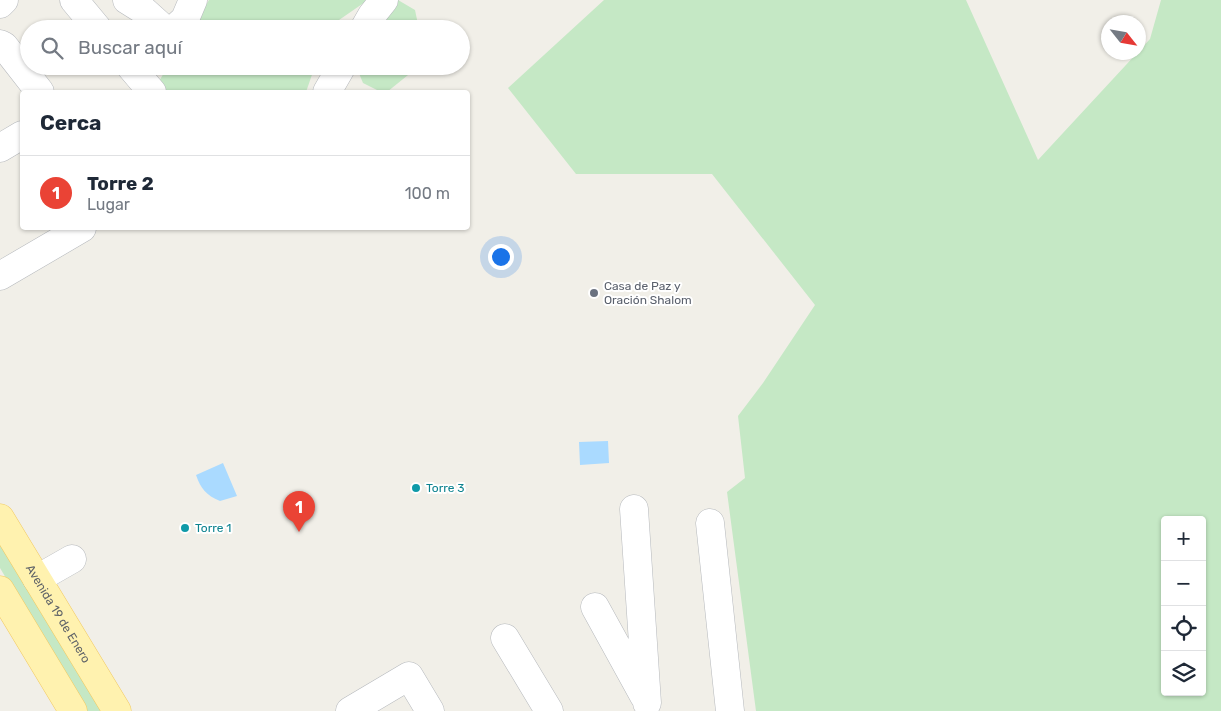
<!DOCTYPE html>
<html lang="es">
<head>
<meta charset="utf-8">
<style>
	:root { --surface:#fff; --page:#f6f6f7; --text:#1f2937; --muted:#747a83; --line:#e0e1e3; --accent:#ea4335 }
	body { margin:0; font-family:Rubik,sans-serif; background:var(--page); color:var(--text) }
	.controls { position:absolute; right:15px; bottom:15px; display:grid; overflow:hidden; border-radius:5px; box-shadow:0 1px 4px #0004 }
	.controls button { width:45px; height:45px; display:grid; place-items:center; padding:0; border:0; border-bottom:1px solid var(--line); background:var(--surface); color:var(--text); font:25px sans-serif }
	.compass { position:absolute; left:1101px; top:15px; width:45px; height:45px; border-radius:50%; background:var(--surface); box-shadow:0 1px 4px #0004; rotate:121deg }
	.you { position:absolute; left:500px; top:256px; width:18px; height:18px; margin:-12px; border:4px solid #fff; border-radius:50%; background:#1a73e8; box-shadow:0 0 0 8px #1a73e833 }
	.badge { display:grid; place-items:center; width:32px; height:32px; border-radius:50%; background:var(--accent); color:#fff; font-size:16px; font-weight:700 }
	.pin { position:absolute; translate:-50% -41px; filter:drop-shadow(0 1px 2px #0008) }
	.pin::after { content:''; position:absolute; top:26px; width:18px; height:15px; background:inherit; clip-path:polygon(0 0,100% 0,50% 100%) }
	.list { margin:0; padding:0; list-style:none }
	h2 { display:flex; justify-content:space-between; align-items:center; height:65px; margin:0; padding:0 20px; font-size:21px }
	h2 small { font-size:16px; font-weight:400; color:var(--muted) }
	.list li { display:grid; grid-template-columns:32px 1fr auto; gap:15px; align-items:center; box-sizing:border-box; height:75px; padding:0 20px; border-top:1px solid var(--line) }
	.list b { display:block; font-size:19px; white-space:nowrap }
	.list p { margin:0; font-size:16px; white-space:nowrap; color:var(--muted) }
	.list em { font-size:16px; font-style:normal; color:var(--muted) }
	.icon { flex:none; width:28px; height:28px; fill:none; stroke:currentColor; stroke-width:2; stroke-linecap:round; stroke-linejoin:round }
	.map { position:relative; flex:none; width:1221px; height:711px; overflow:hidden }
	.search { position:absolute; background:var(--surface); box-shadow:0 1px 4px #0004; left:20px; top:20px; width:450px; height:55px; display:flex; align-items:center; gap:12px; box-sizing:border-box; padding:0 18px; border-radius:28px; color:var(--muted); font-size:19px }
	.panel { position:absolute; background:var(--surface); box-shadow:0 1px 4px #0004; left:20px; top:90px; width:450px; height:140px; border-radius:5px }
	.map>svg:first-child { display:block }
	.green { fill:#c5e8c5; fill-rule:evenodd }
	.water { fill:#aadaff }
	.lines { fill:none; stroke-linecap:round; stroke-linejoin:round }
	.minor-casing { stroke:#b5b8bc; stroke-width:29 }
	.major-casing { stroke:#f2c960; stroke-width:29 }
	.minor { stroke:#fff; stroke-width:28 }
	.major { stroke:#fff2af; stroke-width:28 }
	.worship-dot { fill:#6b7280; stroke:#fff; stroke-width:2 }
	.culture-dot { fill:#0f9aa8; stroke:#fff; stroke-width:2 }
	.labels { text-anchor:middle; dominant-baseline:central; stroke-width:4; stroke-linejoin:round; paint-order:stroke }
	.worship-label { font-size:12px; fill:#5b616d; stroke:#fff; text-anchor:start }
	.culture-label { font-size:12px; fill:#0d838f; stroke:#fff; text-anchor:start }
	.street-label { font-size:12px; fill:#5f6368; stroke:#fff }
</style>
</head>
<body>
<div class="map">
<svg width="1221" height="711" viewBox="0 0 1221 711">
	<rect width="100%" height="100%" fill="#f1efe8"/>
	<path class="green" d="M209 0H368L339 20 331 29H191Z
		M398 0 415 10 419 29H371L380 12Z
		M604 0H966L1038 160 1150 39 1161 0H1221V711H756L727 492 745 478 738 416 763 383 815 305 712 174H576L508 88ZM1165 520H1202V692H1165Z
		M168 66H315L306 92H165L158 83Z
		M356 66H414L413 71 387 92H381L363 83Z
		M0 543 104 711H85L0 568Z"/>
	<path class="water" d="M608 441 609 463 580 465 579 442Z
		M223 463 237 496 220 501C206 495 201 489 196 475Z"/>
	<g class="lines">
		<g class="minor-casing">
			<path id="minor" d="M74 0 98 29
				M127 0 143 10 164 29
				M0 4 4 0
				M174 29 185 19 193 0
				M364 29 372 15 384 0
				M0 44 4 46 40 92
				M130 66 152 92
				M327 92 342 66
				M0 148 22 135
				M0 276 82 228
				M634 509 647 703
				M710 523 730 711
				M37 579 72 559
				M595 607 644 696
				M505 638 549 711
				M350 711 409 676 430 711"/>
		</g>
		<g class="major-casing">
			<g id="major">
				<path id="s1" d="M0 518 117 711"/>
				<path d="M0 590 73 711"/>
			</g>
		</g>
		<use href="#minor" class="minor"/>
		<use href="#major" class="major"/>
	</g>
	<circle class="worship-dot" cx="594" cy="293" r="5"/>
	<g class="culture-dot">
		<circle cx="416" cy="488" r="5"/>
		<circle cx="185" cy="528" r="5"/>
	</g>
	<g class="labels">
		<g class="worship-label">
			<text x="604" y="286">Casa de Paz y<tspan x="604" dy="14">Oración Shalom</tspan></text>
		</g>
		<g class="culture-label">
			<text x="426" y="488">Torre 3</text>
			<text x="195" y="528">Torre 1</text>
		</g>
		<g class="street-label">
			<text stroke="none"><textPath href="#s1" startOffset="112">Avenida 19 de Enero</textPath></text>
		</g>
	</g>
</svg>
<div class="controls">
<button>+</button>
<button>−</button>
<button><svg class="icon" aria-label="locate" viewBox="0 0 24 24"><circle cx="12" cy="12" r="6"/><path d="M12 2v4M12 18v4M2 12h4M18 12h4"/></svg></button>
<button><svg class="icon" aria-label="layers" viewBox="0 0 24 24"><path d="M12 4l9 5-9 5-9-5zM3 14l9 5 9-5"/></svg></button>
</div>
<svg class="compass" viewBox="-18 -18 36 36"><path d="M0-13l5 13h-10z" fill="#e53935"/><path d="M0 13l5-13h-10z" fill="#747a83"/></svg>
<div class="you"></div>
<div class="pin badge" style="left:299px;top:532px">1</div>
<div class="search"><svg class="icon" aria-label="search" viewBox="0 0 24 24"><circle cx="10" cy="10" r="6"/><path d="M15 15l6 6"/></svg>Buscar aquí</div>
<section class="panel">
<h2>Cerca<small></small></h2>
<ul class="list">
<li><span class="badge">1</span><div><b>Torre 2</b><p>Lugar</p></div><em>100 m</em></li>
</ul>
</section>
</div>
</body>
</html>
